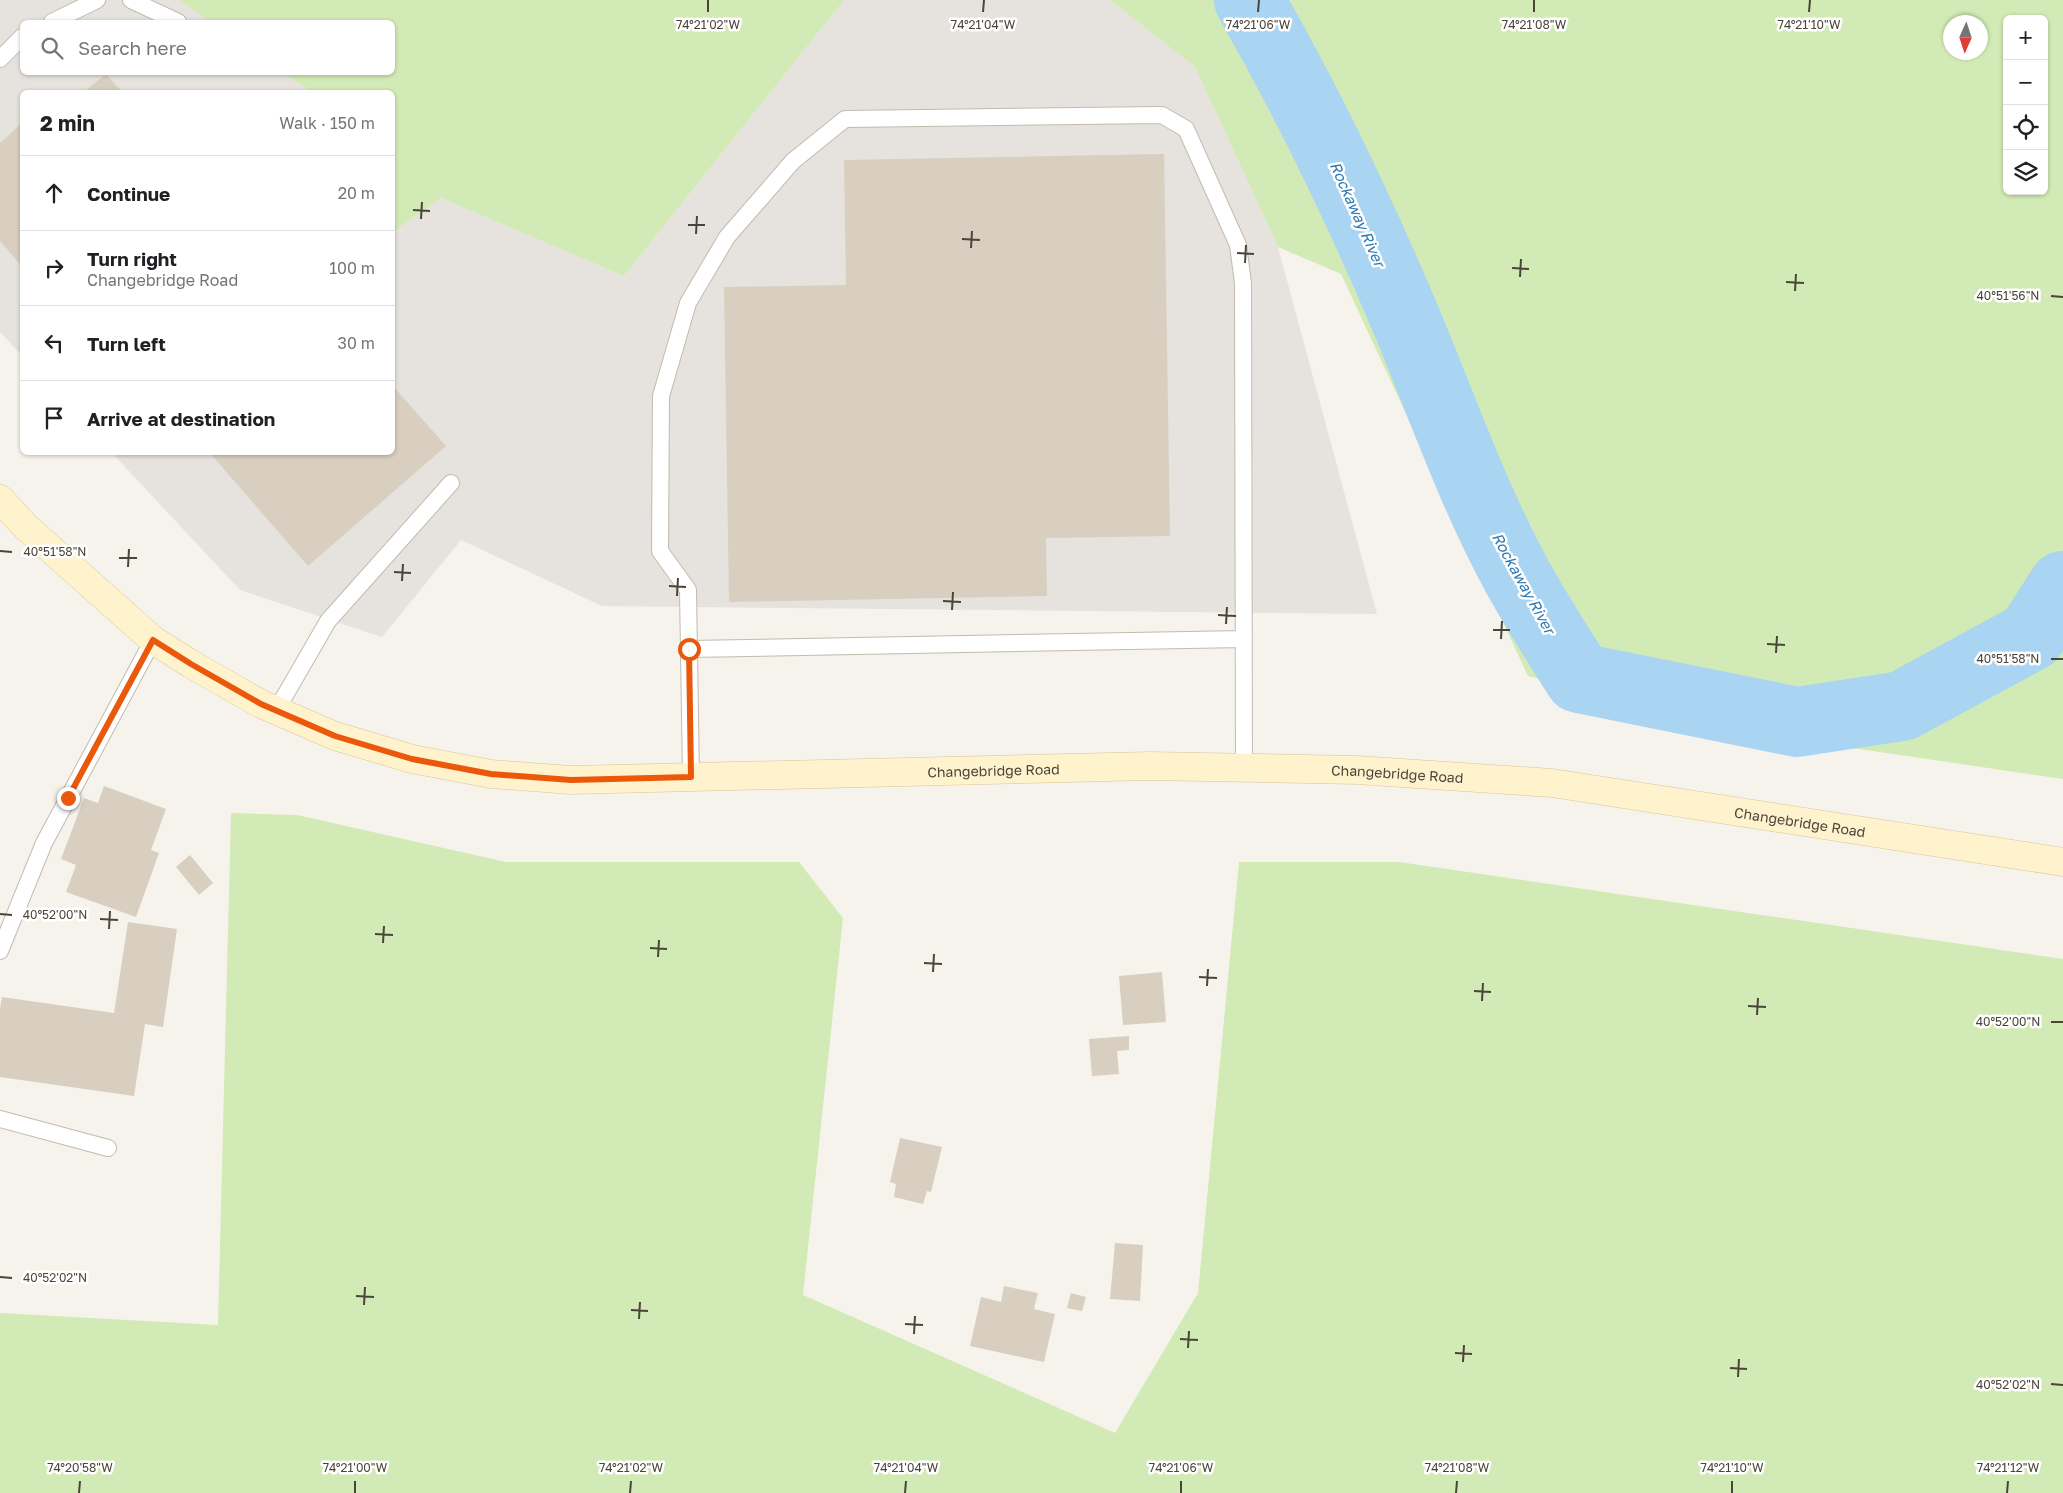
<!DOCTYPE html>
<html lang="en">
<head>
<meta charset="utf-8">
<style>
	:root { --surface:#fff; --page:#f6f6f6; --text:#202124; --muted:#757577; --line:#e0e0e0 }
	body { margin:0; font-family:"Golos Text",sans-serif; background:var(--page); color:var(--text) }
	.controls { position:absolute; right:15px; top:15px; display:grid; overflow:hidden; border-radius:8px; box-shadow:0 1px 4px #0004 }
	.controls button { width:45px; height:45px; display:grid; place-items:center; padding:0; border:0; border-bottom:1px solid var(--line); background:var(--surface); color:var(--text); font:25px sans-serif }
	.compass { position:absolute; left:1943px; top:15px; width:45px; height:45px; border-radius:50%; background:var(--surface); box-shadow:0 1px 4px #0004; rotate:183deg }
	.stop { position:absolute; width:15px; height:15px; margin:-11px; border:4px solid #ea580c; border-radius:50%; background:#fff }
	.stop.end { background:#ea580c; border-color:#fff; box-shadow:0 1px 5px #0008 }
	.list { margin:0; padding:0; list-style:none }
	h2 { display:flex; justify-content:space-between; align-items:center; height:65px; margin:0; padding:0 20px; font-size:21px }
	h2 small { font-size:16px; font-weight:400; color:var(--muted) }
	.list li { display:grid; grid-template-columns:32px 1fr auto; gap:15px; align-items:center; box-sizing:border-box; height:75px; padding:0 20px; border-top:1px solid var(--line) }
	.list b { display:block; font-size:19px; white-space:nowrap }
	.list p { margin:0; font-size:16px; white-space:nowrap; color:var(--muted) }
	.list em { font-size:16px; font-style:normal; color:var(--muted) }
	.icon { flex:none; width:28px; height:28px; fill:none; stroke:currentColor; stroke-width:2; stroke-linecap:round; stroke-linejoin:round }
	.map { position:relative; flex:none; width:2063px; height:1493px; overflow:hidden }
	.search { position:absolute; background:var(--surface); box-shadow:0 1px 4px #0004; left:20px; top:20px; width:375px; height:55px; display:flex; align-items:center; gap:12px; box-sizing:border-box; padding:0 18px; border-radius:8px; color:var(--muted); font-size:19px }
	.panel { position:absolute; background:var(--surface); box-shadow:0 1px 4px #0004; left:20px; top:90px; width:375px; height:365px; border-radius:8px }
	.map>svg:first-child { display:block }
	.industrial { fill:#e6e2dd }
	.green { fill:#d2eab5; fill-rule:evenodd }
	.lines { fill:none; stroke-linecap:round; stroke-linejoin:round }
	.river { stroke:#a9d4f2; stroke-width:70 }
	.building { fill:#d8cfc1 }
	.lane-casing { stroke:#c2bbae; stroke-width:18 }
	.secondary-casing { stroke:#d6c79b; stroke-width:29 }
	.lane { stroke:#fff; stroke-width:16 }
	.secondary { stroke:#fff3cd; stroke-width:28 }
	.route { stroke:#ea580c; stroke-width:6 }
	.ticks { fill:none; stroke:#4b4439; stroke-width:2 }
	.labels { text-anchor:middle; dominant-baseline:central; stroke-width:5; stroke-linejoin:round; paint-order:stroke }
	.street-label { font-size:14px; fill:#4b4439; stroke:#fff }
	.water-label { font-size:15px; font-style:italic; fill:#2e7ab2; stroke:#fff }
	.ticks-label { font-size:12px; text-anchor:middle; fill:#4b4439; stroke:#fff; stroke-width:5; stroke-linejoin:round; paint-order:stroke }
</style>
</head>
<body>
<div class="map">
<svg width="2063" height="1493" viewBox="0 0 2063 1493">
	<rect width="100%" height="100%" fill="#f6f3ec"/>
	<path class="industrial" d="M0 0H179L211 22H22V72L283 73 312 92H22V356L0 332Z
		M844 0H1110L1195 67 1278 247 1377 614 602 606 461 540 382 637 240 590 112 453 392 452 393 232 441 198 624 276Z"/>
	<path class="green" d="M179 0H844L624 276 441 198 393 232 392 92H312L283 73 392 72V22H211Z
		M1110 0H2063V779L1560 705 1592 691 1528 676 1341 274 1278 247 1195 67ZM2007 19H2044V191H2007ZM1980 22V52H1950V22Z
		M231 813 297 815 506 862H799L843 918 803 1295 1115 1433 1198 1293 1239 862H1399L2063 959V1493H0V1313L218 1325Z"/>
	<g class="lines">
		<path class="river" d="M1249 0C1308 103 1360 211 1406 320 1442 406 1473 496 1518 578 1537 612 1558 645 1579 678L1797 722 1902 706 2031 636 2063 586"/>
	</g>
	<path class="building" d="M106 74 122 92H84Z
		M22 123V262L20 264 0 241V143Z
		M1164 154 1170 536 1046 538 1047 596 729 602 724 287 846 285 844 160Z
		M392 385 446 446 308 566 209 452H392Z
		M104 786 166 809 151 850 159 853 136 917 66 892 76 865 61 859 84 798 98 803Z
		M190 855 213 883 199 895 176 867Z
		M128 922 177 929 163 1027 145 1024 134 1096 0 1077V1009L2 997 114 1013Z
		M1162 972 1166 1022 1123 1025 1119 976Z
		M1129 1036V1050L1117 1051 1119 1074 1092 1076 1089 1039Z
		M900 1138 942 1147 931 1192 927 1191 923 1204 894 1197 896 1184 890 1182Z
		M1115 1243 1143 1245 1140 1301 1110 1299Z
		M1004 1286 1038 1293 1034 1309 1055 1314 1044 1362 970 1346 981 1297 1001 1302Z
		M1071 1293 1086 1297 1082 1311 1067 1308Z"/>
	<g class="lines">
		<g class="lane-casing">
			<path id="lane" d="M131 0 178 22
				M52 22 97 0
				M0 59 22 37
				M689 649 1244 639
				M276 711 328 621 451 483
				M691 777 688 590 660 551 661 396 688 303 727 237 793 161 845 119 1162 115 1186 129 1238 245 1243 283 1244 767
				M0 951 44 843 153 640
				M0 1119 108 1148"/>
		</g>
		<g class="secondary-casing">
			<g id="secondary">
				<path id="s1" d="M0 499 26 527 153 640 191 664 261 704 335 736 412 759 491 774 571 780 1150 766 1357 770 1552 783 2063 862"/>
			</g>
		</g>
		<use href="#lane" class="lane"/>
		<use href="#secondary" class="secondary"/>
	</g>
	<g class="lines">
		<path class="route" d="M68 798 153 640 191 664 261 704 335 736 412 759 491 774 571 780 691 777 689 649"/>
	</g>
	<path class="ticks" d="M708 12V0M983 12 984 0M1258 12 1259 0M1534 12V0M1809 12 1810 0M413 210 430 211M421 219 422 202M688 225H705M696 234 697 216M962 239 980 240M971 248 972 231M1237 253 1254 254M1245 263 1246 245M1512 268 1529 269M1520 277 1521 259M1786 282 1804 283M1795 291 1796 274M2051 296 2063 297M0 551 12 552M119 558H137M128 567 129 549M394 572 411 573M402 581 403 564M669 586 686 587M677 596 678 578M943 601 961 602M952 610 953 592M1218 615 1236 616M1226 624 1227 607M1493 630H1510M1501 639 1502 621M1767 644 1785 645M1776 653 1777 636M2051 659H2063M0 914 12 915M100 919 118 920M109 929 110 911M375 934 393 935M383 943 384 926M650 948 667 949M658 957 659 940M924 963 942 964M933 972 934 954M1199 977 1217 978M1207 986 1208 969M1474 991 1491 992M1482 1001 1483 983M1748 1006 1766 1007M1757 1015 1758 998M2051 1022H2063M0 1277 12 1278M356 1296 374 1297M364 1305 365 1287M631 1310 648 1311M639 1319 640 1302M905 1324 923 1325M914 1334 915 1316M1180 1339 1198 1340M1188 1348 1189 1331M1455 1353 1472 1354M1463 1362 1464 1345M1730 1368 1747 1369M1738 1377 1739 1359M2051 1384 2063 1385M79 1493 80 1481M355 1493V1481M630 1493 631 1481M905 1493 906 1481M1181 1493V1481M1456 1493 1457 1481M1732 1493V1481M2007 1493 2008 1481"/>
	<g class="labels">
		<g class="street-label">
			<text stroke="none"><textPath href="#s1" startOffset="1078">Changebridge Road</textPath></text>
			<text stroke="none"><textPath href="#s1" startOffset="1482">Changebridge Road</textPath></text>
			<text stroke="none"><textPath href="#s1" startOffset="1888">Changebridge Road</textPath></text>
		</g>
		<g class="water-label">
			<text transform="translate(1358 214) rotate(66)">Rockaway River</text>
			<text transform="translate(1524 583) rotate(61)">Rockaway River</text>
		</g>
	</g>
	<g class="ticks-label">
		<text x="708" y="29">74°21'02"W</text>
		<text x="983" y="29">74°21'04"W</text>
		<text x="1258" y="29">74°21'06"W</text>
		<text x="1534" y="29">74°21'08"W</text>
		<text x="1809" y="29">74°21'10"W</text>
		<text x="2008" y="300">40°51'56"N</text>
		<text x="55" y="556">40°51'58"N</text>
		<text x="2008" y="663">40°51'58"N</text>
		<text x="55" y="919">40°52'00"N</text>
		<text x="2008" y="1026">40°52'00"N</text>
		<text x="55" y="1282">40°52'02"N</text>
		<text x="2008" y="1389">40°52'02"N</text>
		<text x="80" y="1472">74°20'58"W</text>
		<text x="355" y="1472">74°21'00"W</text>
		<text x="631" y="1472">74°21'02"W</text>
		<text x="906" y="1472">74°21'04"W</text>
		<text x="1181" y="1472">74°21'06"W</text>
		<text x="1457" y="1472">74°21'08"W</text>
		<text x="1732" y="1472">74°21'10"W</text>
		<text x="2008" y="1472">74°21'12"W</text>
	</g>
</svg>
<div class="controls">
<button>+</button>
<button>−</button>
<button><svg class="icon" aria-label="locate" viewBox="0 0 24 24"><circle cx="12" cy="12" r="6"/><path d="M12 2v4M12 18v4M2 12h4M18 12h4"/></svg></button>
<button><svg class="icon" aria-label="layers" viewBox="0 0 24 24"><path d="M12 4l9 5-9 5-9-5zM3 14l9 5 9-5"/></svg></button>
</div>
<svg class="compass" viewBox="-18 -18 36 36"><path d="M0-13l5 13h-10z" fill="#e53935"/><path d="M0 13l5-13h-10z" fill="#757577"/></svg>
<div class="stop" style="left:689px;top:649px"></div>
<div class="stop end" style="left:68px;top:798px"></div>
<div class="search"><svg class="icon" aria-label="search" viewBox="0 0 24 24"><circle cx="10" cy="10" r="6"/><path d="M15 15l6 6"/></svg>Search here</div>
<section class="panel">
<h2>2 min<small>Walk · 150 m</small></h2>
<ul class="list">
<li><svg class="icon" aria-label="ahead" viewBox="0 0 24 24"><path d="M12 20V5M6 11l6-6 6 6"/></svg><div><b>Continue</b></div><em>20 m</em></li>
<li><svg class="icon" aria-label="right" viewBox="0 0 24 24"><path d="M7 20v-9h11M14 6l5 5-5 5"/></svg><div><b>Turn right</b><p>Changebridge Road</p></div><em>100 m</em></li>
<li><svg class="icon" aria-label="left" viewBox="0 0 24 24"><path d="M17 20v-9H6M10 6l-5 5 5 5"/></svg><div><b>Turn left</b></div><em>30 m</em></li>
<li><svg class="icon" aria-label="arrive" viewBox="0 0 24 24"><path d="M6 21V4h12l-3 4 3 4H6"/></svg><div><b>Arrive at destination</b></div></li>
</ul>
</section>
</div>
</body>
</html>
